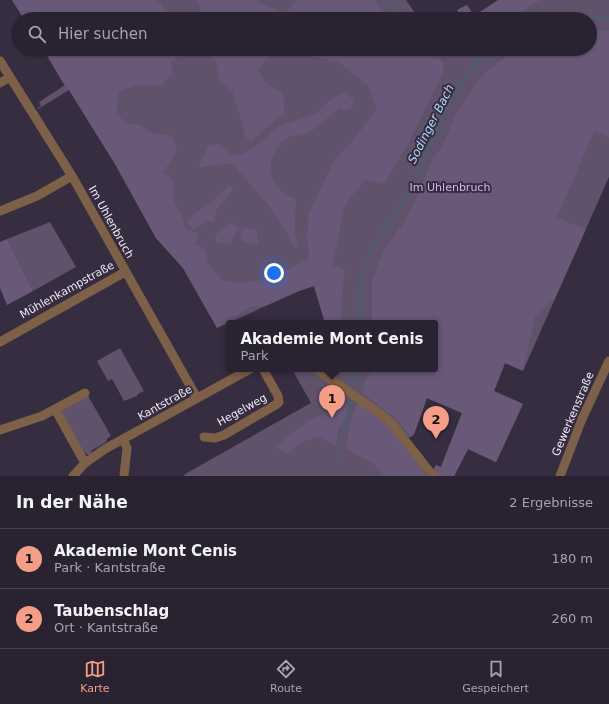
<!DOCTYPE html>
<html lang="de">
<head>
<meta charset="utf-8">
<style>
	:root { --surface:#292230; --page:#352f3c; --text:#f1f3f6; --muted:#a5a4ab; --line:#453f4c; --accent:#f49e88 }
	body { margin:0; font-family:"DejaVu Sans",sans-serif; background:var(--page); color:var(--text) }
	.you { position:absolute; left:274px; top:273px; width:14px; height:14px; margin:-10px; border:3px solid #fff; border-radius:50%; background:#1a73e8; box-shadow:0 0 0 6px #1a73e833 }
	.badge { display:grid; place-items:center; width:26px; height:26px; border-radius:50%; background:var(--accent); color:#111; font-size:13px; font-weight:700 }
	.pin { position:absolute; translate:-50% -33px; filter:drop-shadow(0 1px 2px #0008) }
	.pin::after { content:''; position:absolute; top:21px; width:14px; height:12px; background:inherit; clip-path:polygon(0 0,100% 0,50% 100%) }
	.popup { position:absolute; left:226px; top:320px; width:212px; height:52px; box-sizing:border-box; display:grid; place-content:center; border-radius:4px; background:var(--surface); filter:drop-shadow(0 1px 3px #0005); font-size:13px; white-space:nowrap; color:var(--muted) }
	.popup b { font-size:15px; color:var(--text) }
	.popup::after { content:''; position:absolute; left:50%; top:100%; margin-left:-8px; border:8px solid transparent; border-top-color:var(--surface) }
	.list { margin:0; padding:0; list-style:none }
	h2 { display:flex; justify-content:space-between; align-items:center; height:52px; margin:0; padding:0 16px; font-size:17px }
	h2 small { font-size:13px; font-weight:400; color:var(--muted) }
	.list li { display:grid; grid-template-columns:26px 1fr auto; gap:12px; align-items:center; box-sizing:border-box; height:60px; padding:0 16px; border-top:1px solid var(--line) }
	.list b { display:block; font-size:15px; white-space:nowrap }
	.list p { margin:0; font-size:13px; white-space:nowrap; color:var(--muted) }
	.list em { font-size:13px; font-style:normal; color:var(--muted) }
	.icon { flex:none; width:22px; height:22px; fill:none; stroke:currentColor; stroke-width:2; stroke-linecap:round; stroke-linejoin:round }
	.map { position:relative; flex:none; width:609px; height:476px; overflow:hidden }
	.search { position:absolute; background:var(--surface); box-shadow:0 1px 3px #0004; left:12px; right:12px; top:12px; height:44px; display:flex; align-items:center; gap:10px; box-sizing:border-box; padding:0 14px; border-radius:22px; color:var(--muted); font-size:15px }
	.sheet { height:172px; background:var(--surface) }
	nav { display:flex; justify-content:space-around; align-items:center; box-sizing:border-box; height:56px; border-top:1px solid var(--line); background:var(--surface); font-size:11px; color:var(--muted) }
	nav a { display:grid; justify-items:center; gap:2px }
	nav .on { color:var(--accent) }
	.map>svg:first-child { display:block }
	.green { fill:#5f526a }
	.forest { fill:#695878 }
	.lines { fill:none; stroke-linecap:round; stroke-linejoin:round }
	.stream { stroke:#4c5e72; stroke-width:2 }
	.minor { stroke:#7d6048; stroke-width:9 }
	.labels { text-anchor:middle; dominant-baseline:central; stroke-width:4; stroke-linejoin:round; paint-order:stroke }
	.park-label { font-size:11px; fill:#d6b7f1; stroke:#372d40 }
	.street-label { font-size:11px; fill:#f0e9f6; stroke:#372d40 }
	.water-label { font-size:12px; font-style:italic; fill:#aed7fc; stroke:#372d40 }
</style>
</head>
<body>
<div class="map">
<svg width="609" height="476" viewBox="0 0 609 476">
	<rect width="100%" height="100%" fill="#372d40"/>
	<path class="green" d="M12 0H406L419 19H24Z
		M498 0H609V177L523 371 505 363 494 391 523 404 496 462 468 449 454 476H440L436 465 441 467 462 413 427 398 414 434 407 439 321 369H435V323H325L314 286 299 291 217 328 183 268 156 238 115 164 69 90 38 109 37 108 41 106 39 102 65 85 43 49H590V19H450L459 13 457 10 467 5 474 16Z
		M50 222 76 267 33 291 7 239Z
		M120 348 144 391 138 394 137 396 124 401 112 379 108 381 97 361Z
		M292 369H308L365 405 427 476H184L185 474 311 403Z
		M87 394 111 436 107 439 106 442 91 451 92 453 88 455 84 452 59 411Z"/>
	<path class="forest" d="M12 0H154L160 4 172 19H24Z
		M197 0H256L266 6 286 13 296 0H374L388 19H203Z
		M498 0H542L533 3 523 12 509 19H450L459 13 457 10 467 5 474 16Z
		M590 31H609V137L594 131 557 218 586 229 555 298 535 317 523 371 505 363 494 391 523 404 496 462 468 449 454 476H440L432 471 436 465 441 467 462 413 427 398 414 434 411 437 395 418 362 393 367 377 373 369H435V323H372V282L378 264 385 249 404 222 416 199 433 158 442 146 456 114 477 82 484 74 507 55 518 49H590Z
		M43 49H187L189 52 170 61 173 73 161 86 137 85 119 91 116 113 127 124H138L154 134 172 136 177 150 163 173 169 176 173 183V198L181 215 185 228 198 234 196 245 206 250 208 264 222 280 238 283 265 280 309 259 307 235 309 213 334 161 354 139 377 109 368 86 339 62 277 49H417L433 57 441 59 444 63 443 73 409 142 384 184 365 180 350 198 344 208 333 265 345 269 342 297 341 323H325L314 286 299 291 265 306H252L217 328 183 268 156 238 115 164 69 90 65 86Z
		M205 49H276L258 69 267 85 283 93 285 114 267 127 251 142 245 136 239 113 232 91 219 80 217 64Z
		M344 93 353 99V107L347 111 339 108C331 115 314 131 304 135 299 136 293 135 289 137 270 149 264 173 280 190 283 194 291 197 296 200L295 227 298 247 294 248 284 228 270 207 232 163 198 168 209 145 219 144 231 154 240 156 256 146 279 126 316 114 332 98Z
		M230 185 233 190 216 210 214 222 209 221 193 229 187 223 195 213 212 202Z
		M232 223 238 228 230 244 217 243 215 237 218 232Z
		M249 228 257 230 258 243 252 244 242 241 240 236 243 229Z
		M7 239 33 291 7 305 0 288V242Z
		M325 396 347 403 348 412 338 430 336 446 319 437 303 441 288 454 276 447C290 435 304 421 322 415V417L329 416V412H327Z
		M356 405H365L400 436 427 476H384L373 463 346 449 349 426Z"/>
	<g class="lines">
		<path class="stream" d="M388 0 403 19
			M556 19C573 15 591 17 609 19
			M431 49 459 55
			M472 59H480
			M360 323C360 303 359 282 366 263 374 241 390 223 402 203 434 150 442 93 491 49
			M352 384 359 369
			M339 458 342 433 351 411V405L346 398 347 396"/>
		<path class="minor" d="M0 61 72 176 197 398
			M0 83 10 77
			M0 211 37 196 72 176
			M0 342 125 272
			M316 369 382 415 393 425 430 472 435 476
			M55 409 85 463
			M0 430 42 416 85 393
			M204 437 215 438 224 435 277 404 279 402 278 396 263 369
			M123 439 127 448 124 476
			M73 476 85 463 105 449 250 369
			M560 476 582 419 609 361"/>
	</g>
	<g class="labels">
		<g class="park-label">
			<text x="450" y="187">Im Uhlenbruch</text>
		</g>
		<g class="street-label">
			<text transform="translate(111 222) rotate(61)">Im Uhlenbruch</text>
			<text transform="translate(67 290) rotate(-29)">Mühlenkampstraße</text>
			<text transform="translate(165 403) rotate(-29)">Kantstraße</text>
			<text transform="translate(242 410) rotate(-29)">Hegelweg</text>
			<text transform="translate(573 414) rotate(-67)">Gewerkenstraße</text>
		</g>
		<g class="water-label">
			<text transform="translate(431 124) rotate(-63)">Sodinger Bach</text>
		</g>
	</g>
</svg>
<div class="you"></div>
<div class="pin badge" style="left:332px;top:418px">1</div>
<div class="popup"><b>Akademie Mont Cenis</b>Park</div>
<div class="pin badge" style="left:436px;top:439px">2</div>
<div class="search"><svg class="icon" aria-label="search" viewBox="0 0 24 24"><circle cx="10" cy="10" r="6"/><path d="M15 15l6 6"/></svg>Hier suchen</div>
</div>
<section class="sheet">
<h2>In der Nähe<small>2 Ergebnisse</small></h2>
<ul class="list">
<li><span class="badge">1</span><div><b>Akademie Mont Cenis</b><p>Park · Kantstraße</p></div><em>180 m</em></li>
<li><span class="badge">2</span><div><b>Taubenschlag</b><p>Ort · Kantstraße</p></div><em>260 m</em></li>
</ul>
</section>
<nav>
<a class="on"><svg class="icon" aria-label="map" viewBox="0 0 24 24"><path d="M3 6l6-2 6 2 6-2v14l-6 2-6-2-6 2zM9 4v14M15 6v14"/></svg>Karte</a>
<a><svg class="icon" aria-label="directions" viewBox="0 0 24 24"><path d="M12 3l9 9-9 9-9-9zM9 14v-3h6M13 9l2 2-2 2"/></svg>Route</a>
<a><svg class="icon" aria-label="saved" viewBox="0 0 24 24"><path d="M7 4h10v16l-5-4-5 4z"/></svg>Gespeichert</a>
</nav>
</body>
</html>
